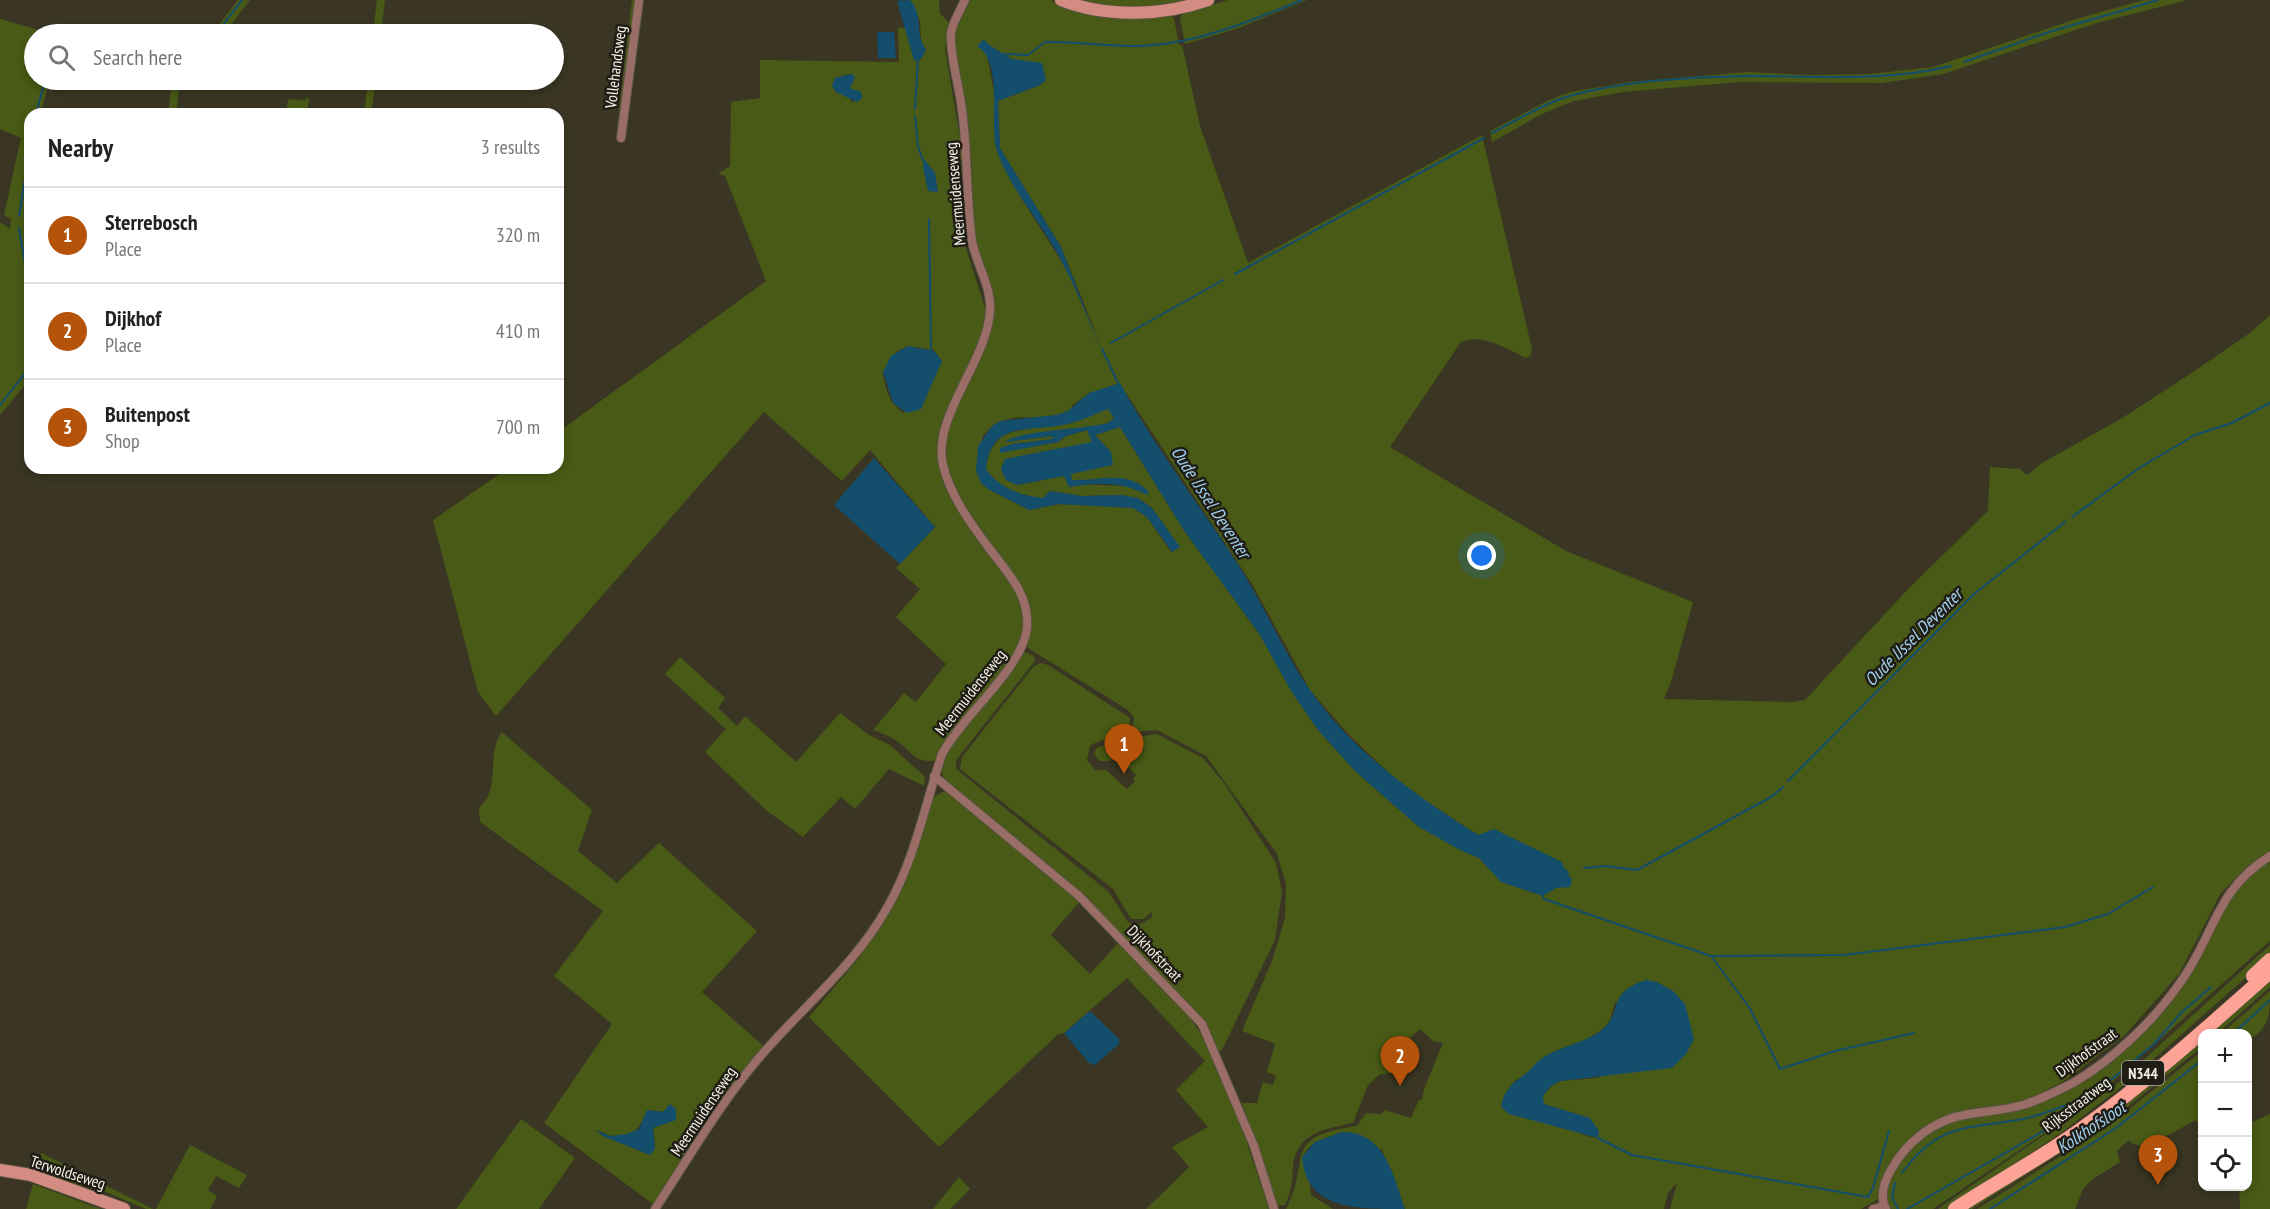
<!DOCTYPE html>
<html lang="en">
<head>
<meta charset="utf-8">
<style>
	:root { --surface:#fff; --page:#f6f6f6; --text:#222; --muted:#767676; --line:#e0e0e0; --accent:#b45309 }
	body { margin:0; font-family:"PT Sans Narrow",sans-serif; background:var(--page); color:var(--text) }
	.controls { position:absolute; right:18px; bottom:18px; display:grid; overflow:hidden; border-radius:12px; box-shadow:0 3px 9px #0003 }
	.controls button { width:54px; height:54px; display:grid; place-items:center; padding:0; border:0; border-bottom:2px solid var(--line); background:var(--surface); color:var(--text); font:30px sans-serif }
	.you { position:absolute; left:1482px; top:556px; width:21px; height:21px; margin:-15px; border:4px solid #fff; border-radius:50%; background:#1a73e8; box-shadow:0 0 0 9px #1a73e833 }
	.badge { display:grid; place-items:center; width:39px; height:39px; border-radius:50%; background:var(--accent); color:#fff; font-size:20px; font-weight:700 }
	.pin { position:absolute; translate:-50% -50px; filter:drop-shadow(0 2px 3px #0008) }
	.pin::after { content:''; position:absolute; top:32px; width:21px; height:18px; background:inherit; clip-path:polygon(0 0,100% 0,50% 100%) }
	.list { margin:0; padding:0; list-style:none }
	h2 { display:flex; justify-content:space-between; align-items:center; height:78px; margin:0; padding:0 24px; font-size:26px }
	h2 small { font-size:20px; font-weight:400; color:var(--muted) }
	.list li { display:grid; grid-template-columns:39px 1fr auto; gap:18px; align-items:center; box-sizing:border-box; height:96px; padding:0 24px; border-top:2px solid var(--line) }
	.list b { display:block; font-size:22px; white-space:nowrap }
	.list p { margin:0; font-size:20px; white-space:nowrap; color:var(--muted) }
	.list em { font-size:20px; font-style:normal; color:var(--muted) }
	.icon { flex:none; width:33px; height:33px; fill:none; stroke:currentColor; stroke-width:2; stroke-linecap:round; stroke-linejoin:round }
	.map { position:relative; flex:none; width:2270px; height:1209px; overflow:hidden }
	.search { position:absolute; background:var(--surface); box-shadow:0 3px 9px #0003; left:24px; top:24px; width:540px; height:66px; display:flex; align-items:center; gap:15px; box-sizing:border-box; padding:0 21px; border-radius:33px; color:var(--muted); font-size:22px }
	.panel { position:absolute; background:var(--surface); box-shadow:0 3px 9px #0003; left:24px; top:108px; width:540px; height:366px; border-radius:18px }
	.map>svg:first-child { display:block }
	.green { fill:#485a15; fill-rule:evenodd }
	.water { fill:#134e6d }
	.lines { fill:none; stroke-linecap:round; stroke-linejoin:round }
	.stream { stroke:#134e6d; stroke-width:2 }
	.street-casing { stroke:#585442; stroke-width:10 }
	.secondary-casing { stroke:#585442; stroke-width:14 }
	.primary-casing { stroke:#585442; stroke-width:15 }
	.street { stroke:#9a6e67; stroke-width:8 }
	.secondary { stroke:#d38c81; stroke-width:12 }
	.primary { stroke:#fea496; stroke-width:14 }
	.labels { text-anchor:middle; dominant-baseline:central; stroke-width:5; stroke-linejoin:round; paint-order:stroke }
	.shield { fill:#1f1d15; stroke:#b4b1a7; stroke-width:1.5 }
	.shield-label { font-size:15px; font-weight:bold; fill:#f4f1e5 }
	.street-label { font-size:16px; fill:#f4f1e5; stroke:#1f1d15 }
	.water-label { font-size:18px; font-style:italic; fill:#a2d0ee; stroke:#1f1d15 }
</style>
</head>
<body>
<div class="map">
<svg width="2270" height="1209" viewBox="0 0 2270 1209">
	<rect width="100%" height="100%" fill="#3a3623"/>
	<path class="green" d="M238 0H250L224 34H212Z
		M377 0H385L381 34H373Z
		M632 0H636L620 130 616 136Z
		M910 0H939L940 13 949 23 945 49 960 138 965 245 986 311 980 338 940 433 947 487 1020 597 1025 628 1013 657 937 760C917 764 914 755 900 743 892 737 882 733 873 730L904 693 916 702 946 664 896 617 920 589 896 568 935 527 870 450 842 481 764 412 496 716 478 692 433 520 508 468H558V432L766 281 725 176 718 174 730 166 731 102 760 98V60L899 62 898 28H905L914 60H920L926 51 921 43 920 21ZM850 74 854 79 850 88 857 93 853 103 846 95 836 92 832 86 835 78ZM908 346 934 350 942 361 904 413C889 404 885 388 883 372L896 352Z
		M968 0H1050L1074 8 1170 16 1174 18 1179 45H1182L1200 126 1248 263 1482 135 1532 349 1531 355 1526 358C1506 349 1483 333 1461 342L1390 447 1566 551 1693 602 1671 682 1664 699 1794 702 1805 700 1909 588 1988 511 1990 467 2020 469 2027 475 2042 463 2124 417 2193 372 2250 333 2270 315V852L2248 866 2221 893 2179 974 2125 1035 2064 1081 2030 1099 2004 1107 1966 1111 1938 1119 1920 1130 1892 1160 1878 1199 1861 1209H1670L1677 1183 1668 1193 1664 1209H1405L1382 1150 1342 1132 1315 1142 1306 1150 1311 1195 1333 1209H1286C1313 1158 1279 1137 1357 1126L1366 1113 1381 1114 1385 1110 1411 1118 1419 1100H1422L1424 1089 1443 1043 1433 1041 1420 1029 1403 1044 1397 1066 1389 1073 1379 1075 1368 1085 1353 1123C1324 1129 1296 1133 1293 1167 1292 1181 1292 1192 1285 1205L1275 1206 1242 1103H1257L1263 1082 1273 1085 1276 1076 1267 1072 1275 1044 1242 1031 1272 961 1285 918 1286 884 1277 854 1206 756 1157 730 1132 732 1134 718 1128 710 1028 648 1020 585 962 501 947 465V435L953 415 979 362 991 322 975 237 971 155 953 36ZM989 45 1011 59 1033 62 1040 85 998 101 1000 148 1061 247 1103 350 1070 275 1023 201 997 149 995 97 987 56 983 49ZM1120 384 1252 584 1310 690 1349 735 1403 786 1478 835 1569 872 1543 896 1501 882 1479 858 1419 827 1356 772 1318 730 1292 691 1260 635 1185 532 1120 427 1095 435 1108 449 1101 467 1071 474 1072 480 1140 483C1127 489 1092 482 1073 486L1064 476 1017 485 1006 480 1001 469 1092 442 1088 430 1066 436 1058 442 1001 452 1012 444 1053 439V436L1006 442C1030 428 1078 432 1108 423L1114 418 1108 408C1091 417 1072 423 1053 426 1022 431 991 426 986 469 999 488 1020 496 1043 498L1051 491 1082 496 1121 495 1138 498 1152 508 1179 547 1171 552 1147 517 1133 508 1059 504 1029 510 988 489 982 437C1014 401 1040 429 1068 411 1070 410 1072 406 1074 404 1087 394 1104 388 1120 384ZM1615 1002 1689 1024 1694 1039 1597 1078 1560 1081 1551 1086 1543 1096V1104L1590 1118 1593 1138 1564 1127 1509 1114 1513 1082 1602 1030 1610 1020Z
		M1069 0H1198L1147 7H1118Z
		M1228 0H1307L1236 29 1185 44 1180 18 1182 14Z
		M2144 0H2187L2097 23 1943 74 1882 83 1739 82 1623 92 1574 101 1542 114 1492 142 1490 131 1547 101 1570 92 1629 82 1748 72 1809 75 1870 74 1933 67 2076 19Z
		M0 19 53 34H34V80H50L40 114H30V181L24 223 30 268V379L0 415V222L10 229 11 219 4 215 21 138 0 129Z
		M172 80H180L176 114H168Z
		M368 80H376L371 114H364Z
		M306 98H309L307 114H286L288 99 306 101Z
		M1023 651 1034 656 1035 661 956 760V769L1109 892 1128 922C1137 927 1144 923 1152 917V912L1143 919H1131L1113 889 960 769 962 757 1034 666 1041 663 1048 665 1130 718C1132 741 1104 735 1090 746L1087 760 1095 770H1106L1127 789 1135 781 1133 779 1136 775 1123 763 1137 737 1157 734 1203 758 1224 783 1276 863 1282 891 1275 940 1222 1050 1218 1052 1209 1034 1088 902 944 780 941 767 944 755Z
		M680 657 725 698 718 708 737 726 745 716 796 762 840 713 869 735 890 745 925 777 924 786 889 769 855 809 841 797 803 837 767 811 705 752 726 729 665 674Z
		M502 732 592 810 578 851 617 883 659 843 757 931 702 992 767 1049 653 1204 544 1123 612 1024 554 976 603 911 480 822 479 807C502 790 485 754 502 732ZM651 1110 663 1112 669 1122 653 1128 655 1145 650 1155 603 1136 596 1130C601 1130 607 1136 613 1136 641 1136 636 1125 651 1110Z
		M1119 742 1120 745 1110 761H1099L1094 753 1098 747Z
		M945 791 1080 901 1051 935 1090 974 1120 941 1188 1015 1201 1034 1237 1114 1269 1209H1146L1189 1167 1172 1147 1208 1127 1176 1090 1205 1061 1127 978 1064 1033 1058 1034 939 1147 809 1017 859 958 885 921 903 883 933 797Z
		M2270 862V941L2100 1093 2058 1124 1933 1209H1889L1886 1193 1900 1160 1915 1143 1940 1127 1962 1118 2014 1111 2107 1062 2171 999 2227 901 2251 873Z
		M2270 945V956L2129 1081 2061 1133 1947 1209H1938L2116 1085Z
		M2270 977V987L2218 1033 2206 1034Z
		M2270 991C2270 1015 2270 1028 2248 1040V1034L2222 1033Z
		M2202 1037V1047L2106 1124 1972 1209H1964Z
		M2202 1051V1132L2196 1120 2146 1147 2133 1144 2129 1140 2117 1151 2120 1162 2093 1179 2083 1189 2075 1209H1977L2108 1126Z
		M2270 1114V1209H2240L2239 1187 2248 1186V1124Z
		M521 1119 575 1158 539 1209H456Z
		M190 1145 247 1175 239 1188 216 1176 208 1190 217 1196 210 1209H156Z
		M41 1153 153 1209H146L94 1187 73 1184 37 1171Z
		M959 1177 970 1189 950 1209H933Z
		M33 1184 98 1208 101 1209H26Z"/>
	<path class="water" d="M910 0C924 15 914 34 926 49L922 58 917 61 914 60 897 1Z
		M877 32H894L896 58H878Z
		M984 39 989 45 1012 59 1042 63 1046 80 1040 85 998 101 1000 148 1061 247 1101 351C1086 315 1073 279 1053 246 1035 215 1009 186 997 151 988 124 1005 64 977 46Z
		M852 74 855 77 850 88 861 92 862 98 857 102 836 92 832 86 835 78Z
		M925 160 935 173 938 192 928 191 923 167Z
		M908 346 934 351 942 361 921 409 907 413 893 403 883 372 891 356Z
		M1120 383C1154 446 1199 504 1237 563 1264 604 1282 650 1310 690 1353 752 1415 795 1478 835L1494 829 1562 862 1564 868 1570 873 1567 874 1572 879 1570 887 1556 888 1543 896 1501 882 1479 858 1460 850 1419 827 1356 772 1318 730 1291 691 1260 635 1185 532 1120 427 1095 435 1111 452 1113 465 1071 474 1072 480C1100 481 1127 469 1149 492L1147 495C1121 481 1097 483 1069 487L1064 476 1017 485 1006 480 1001 469 1005 459 1092 442 1087 430 1066 436 1058 442 1000 453V448L1012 444 1052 439 1053 436 1005 442C1017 431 1086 429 1108 423L1114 418 1108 409C1093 415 1079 422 1063 425 1030 432 991 420 986 469 999 488 1021 496 1043 498L1050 491 1082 496 1121 495 1138 498 1152 508 1180 547 1172 552 1147 517 1133 508 1059 504 1029 510 988 489 981 483 976 471 978 446 992 426 1000 421 1056 415 1068 411 1089 393Z
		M874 458 935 527 900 564 834 505Z
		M1646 980 1657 982 1673 991 1685 1004 1694 1039 1686 1054 1672 1068 1560 1081 1551 1086 1543 1096 1544 1104 1590 1118 1599 1131 1598 1138 1509 1114 1501 1107C1503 1091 1512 1084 1524 1075 1531 1070 1535 1063 1541 1059 1559 1046 1587 1043 1603 1029 1624 1010 1606 993 1646 980Z
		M1090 1011 1119 1039V1044L1095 1065 1089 1063 1064 1033Z
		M670 1104 676 1109V1120L653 1128 655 1149 650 1155 603 1136 596 1130 610 1136 627 1134 639 1129 647 1110 663 1112Z
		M1342 1132C1385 1131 1394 1177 1405 1209 1354 1209 1306 1209 1302 1157L1315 1142Z"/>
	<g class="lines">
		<path class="stream" d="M216 34 242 0
			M1005 54 1028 55 1045 42C1077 41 1110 47 1142 46 1199 43 1251 21 1302 0
			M1964 62 2049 32 2158 0
			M915 109 918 60
			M36 114 45 80
			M915 116 918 147 925 165
			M1492 133C1516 121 1540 105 1566 97 1624 80 1691 77 1751 76 1819 76 1884 82 1951 66
			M19 216 30 148
			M929 219 931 350
			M19 228 29 287
			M1235 274 1484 138
			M25 303 30 355
			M1111 343 1223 280
			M1102 349 1119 385
			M0 405 30 367
			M2072 517 2139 468 2195 435 2232 423 2270 403
			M1788 781 1974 594 2065 522
			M1584 868 1606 866 1637 870 1771 797 1783 787
			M1542 894 1544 899 1711 956 1749 1007 1780 1069 1835 1051 1914 1033
			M1711 956 1844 955 2065 927 2108 914 2153 887
			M2233 1034 2270 1000
			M1598 1138 1632 1155 1868 1197 1873 1188 1889 1131
			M1902 1173C1939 1122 1968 1129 2023 1119 2044 1115 2064 1104 2085 1100
			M1895 1183 1892 1197 1898 1209
			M1907 1209 2040 1133 2087 1100 2154 1044 2182 1012 2211 987
			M1990 1209 2116 1128 2202 1060"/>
		<g class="street-casing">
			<path id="street" d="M621 138 639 0
				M934 776 1079 896 1202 1024 1254 1146 1274 1209
				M655 1209C688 1159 719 1105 758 1059 801 1008 854 967 887 908 914 862 925 805 942 754 962 716 1023 668 1027 628 1030 595 1007 572 989 548 971 524 950 495 943 465 932 416 987 362 990 311 992 287 976 264 972 241 966 198 968 153 962 110 960 90 949 51 951 33 953 21 960 11 965 0
				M1873 1209 1884 1206
				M1886 1209C1879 1196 1884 1182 1891 1170 1907 1141 1935 1119 1969 1114 1987 1111 2006 1110 2023 1105 2040 1100 2057 1091 2073 1083 2114 1059 2155 1020 2182 980 2215 933 2216 890 2270 856"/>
		</g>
		<g class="secondary-casing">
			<path id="secondary" d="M1061 0C1106 18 1163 16 1208 0
				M0 1170 31 1175 124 1209"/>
		</g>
		<g class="primary-casing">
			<path id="primary" d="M2253 976 2270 960
				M1955 1209C1996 1182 2040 1159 2080 1130 2147 1082 2208 1027 2270 972"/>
		</g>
		<use href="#street" class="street"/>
		<use href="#secondary" class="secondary"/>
		<use href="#primary" class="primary"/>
	</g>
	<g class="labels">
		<rect class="shield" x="2122" y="1061" width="42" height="24" rx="4.5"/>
		<g class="shield-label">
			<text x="2143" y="1073">N344</text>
		</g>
		<g class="street-label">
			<text transform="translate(615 67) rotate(-83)">Vollehandsweg</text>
			<text transform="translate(955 194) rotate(-95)">Meermuidenseweg</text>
			<text transform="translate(970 692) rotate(-52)">Meermuidenseweg</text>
			<text transform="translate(1155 953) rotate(46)">Dijkhofstraat</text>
			<text transform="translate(2086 1052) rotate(-36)">Dijkhofstraat</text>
			<text transform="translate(2076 1104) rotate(-37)">Rijksstraatweg</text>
			<text transform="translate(703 1111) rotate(-56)">Meermuidenseweg</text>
			<text transform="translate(68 1172) rotate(18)">Terwoldseweg</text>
		</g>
		<g class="water-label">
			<text transform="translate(1211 502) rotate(57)">Oude IJssel Deventer</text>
			<text transform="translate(1913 637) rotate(-45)">Oude IJssel Deventer</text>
			<text transform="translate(2091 1127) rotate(-34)">Kolkhofsloot</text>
		</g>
	</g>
</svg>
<div class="controls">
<button>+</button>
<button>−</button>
<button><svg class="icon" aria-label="locate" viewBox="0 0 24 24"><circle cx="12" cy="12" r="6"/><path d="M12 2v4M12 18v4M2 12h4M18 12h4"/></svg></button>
</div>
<div class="you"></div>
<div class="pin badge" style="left:1124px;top:774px">1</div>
<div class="pin badge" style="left:1400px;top:1086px">2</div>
<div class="pin badge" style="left:2158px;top:1185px">3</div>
<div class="search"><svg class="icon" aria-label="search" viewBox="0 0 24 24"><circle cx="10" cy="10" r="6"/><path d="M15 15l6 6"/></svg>Search here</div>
<section class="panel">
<h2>Nearby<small>3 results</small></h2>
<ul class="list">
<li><span class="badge">1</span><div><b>Sterrebosch</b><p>Place</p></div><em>320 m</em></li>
<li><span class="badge">2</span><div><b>Dijkhof</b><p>Place</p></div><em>410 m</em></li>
<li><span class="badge">3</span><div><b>Buitenpost</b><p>Shop</p></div><em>700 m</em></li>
</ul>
</section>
</div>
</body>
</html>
